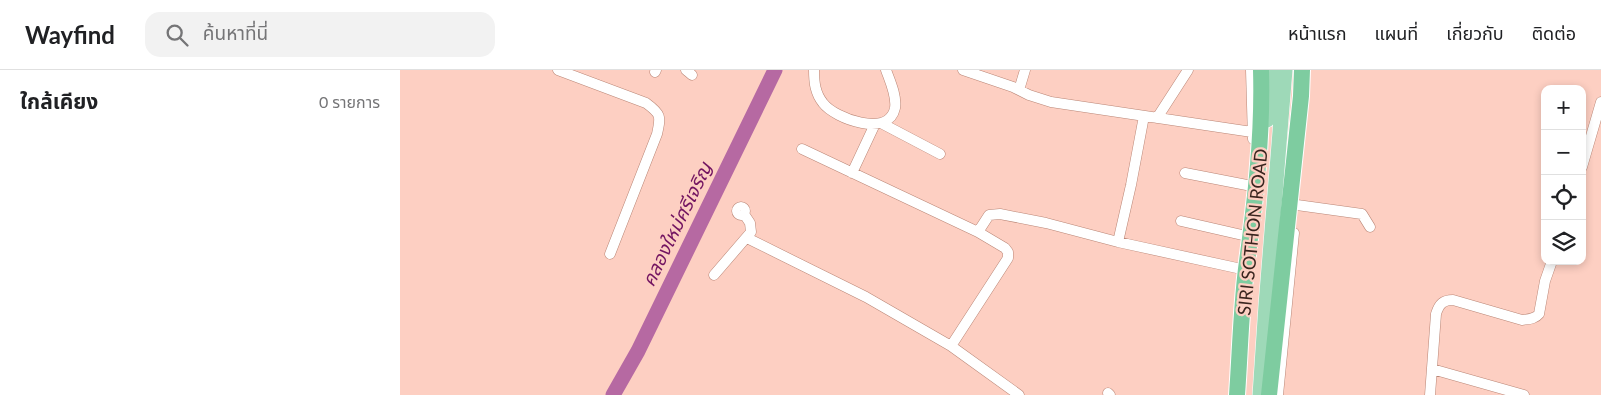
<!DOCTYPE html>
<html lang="th">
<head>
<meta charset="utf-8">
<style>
	:root { --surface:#fff; --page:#f2f2f2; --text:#202124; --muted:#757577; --line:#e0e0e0 }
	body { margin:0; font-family:Lato,"Noto Sans Thai",sans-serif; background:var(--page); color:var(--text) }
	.controls { position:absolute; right:15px; top:15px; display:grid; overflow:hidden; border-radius:10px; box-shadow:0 2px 8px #0003 }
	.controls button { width:45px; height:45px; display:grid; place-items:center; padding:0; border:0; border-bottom:1px solid var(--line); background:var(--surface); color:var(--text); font:25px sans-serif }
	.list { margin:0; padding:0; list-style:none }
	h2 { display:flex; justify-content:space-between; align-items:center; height:65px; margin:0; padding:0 20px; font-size:21px }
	h2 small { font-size:16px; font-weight:400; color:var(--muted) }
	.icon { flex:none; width:28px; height:28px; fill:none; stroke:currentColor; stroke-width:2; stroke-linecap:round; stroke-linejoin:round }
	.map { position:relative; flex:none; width:1201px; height:325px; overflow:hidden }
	header { display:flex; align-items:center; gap:30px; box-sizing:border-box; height:70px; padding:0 25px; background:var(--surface); border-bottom:1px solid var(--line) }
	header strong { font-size:24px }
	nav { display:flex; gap:28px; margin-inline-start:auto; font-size:18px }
	.search { width:350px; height:45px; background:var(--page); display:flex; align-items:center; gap:12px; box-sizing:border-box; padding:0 18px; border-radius:15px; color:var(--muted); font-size:19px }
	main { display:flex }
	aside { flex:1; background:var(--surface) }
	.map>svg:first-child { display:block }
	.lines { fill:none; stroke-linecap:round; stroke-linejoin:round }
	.river { stroke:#b669a2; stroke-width:15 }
	.minor-casing { stroke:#ba8676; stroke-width:11 }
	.primary-casing { stroke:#fff; stroke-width:16 }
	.trunk-casing { stroke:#fff; stroke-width:18 }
	.minor { stroke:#fff; stroke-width:10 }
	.primary { stroke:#9ed9b8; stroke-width:15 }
	.trunk { stroke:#7ecca0; stroke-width:16 }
	.labels { text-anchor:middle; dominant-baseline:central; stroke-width:4.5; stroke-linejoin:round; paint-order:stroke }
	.street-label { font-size:18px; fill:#3a251f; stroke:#fdcfc2 }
	.water-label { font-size:19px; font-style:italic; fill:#731461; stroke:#fdcfc2 }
</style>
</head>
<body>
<header>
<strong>Wayfind</strong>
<div class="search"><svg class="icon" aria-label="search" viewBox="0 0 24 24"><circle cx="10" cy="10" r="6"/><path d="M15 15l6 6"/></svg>ค้นหาที่นี่</div>
<nav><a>หน้าแรก</a><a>แผนที่</a><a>เกี่ยวกับ</a><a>ติดต่อ</a></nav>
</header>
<main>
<aside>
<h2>ใกล้เคียง<small>0 รายการ</small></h2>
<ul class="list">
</ul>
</aside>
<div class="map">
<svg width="1201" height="325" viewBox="0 0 1201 325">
	<rect width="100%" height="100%" fill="#fdcfc2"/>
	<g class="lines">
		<path class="river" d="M213 325 238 281 375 0"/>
		<g class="minor-casing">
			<path id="minor" d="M158 0 246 33C261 44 261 46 257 64L210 184
				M286 0 292 5
				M414 0C414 12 415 23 423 33 435 49 489 68 495 38 497 26 490 11 486 0
				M563 0 613 17 629 25 651 32 852 62
				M851 0 853 69
				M255 2 256 0
				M619 20 625 0
				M757 48 788 0
				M481 53 540 84
				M402 79 578 162 605 178 608 182V188L551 276
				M1182 97 1201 32
				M452 103 475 54
				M785 103 857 117
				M897 135 962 144 970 157
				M337 141a4 4 0 1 1 8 0a4 4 0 1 1-8 0Z
				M781 151 851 167
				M578 162 589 145 600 144 646 153 718 172 846 200
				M347 168 466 227 551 276 619 325
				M718 172 731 115 744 46
				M314 205 351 162 350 153 344 144
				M1032 299 1124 325
				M708 323 710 325
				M878 325 894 163
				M1030 325 1036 244C1039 234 1043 230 1053 230L1122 250C1129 249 1135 249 1139 244L1145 211 1152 191"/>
		</g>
		<g class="primary-casing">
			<path id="primary" d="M867 50 872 0
				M860 325 866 235 885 0"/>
		</g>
		<g class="trunk-casing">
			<path id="trunk" d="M837 325C840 283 841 240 846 199 855 132 863 67 861 0
				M869 325 901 26 902 0"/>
		</g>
		<use href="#minor" class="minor"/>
		<use href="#primary" class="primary"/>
		<use href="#trunk" class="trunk"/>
	</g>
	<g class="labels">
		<g class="street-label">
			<text transform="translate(852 162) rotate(-84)">SIRI SOTHON ROAD</text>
		</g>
		<g class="water-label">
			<text transform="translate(276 154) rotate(-64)">คลองใหม่ศรีเจริญ</text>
		</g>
	</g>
</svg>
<div class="controls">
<button>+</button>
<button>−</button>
<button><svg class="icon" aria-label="locate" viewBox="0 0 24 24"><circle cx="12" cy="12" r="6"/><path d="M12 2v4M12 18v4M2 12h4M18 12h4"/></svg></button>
<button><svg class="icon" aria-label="layers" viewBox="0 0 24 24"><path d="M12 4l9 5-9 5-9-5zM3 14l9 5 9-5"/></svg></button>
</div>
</div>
</main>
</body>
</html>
